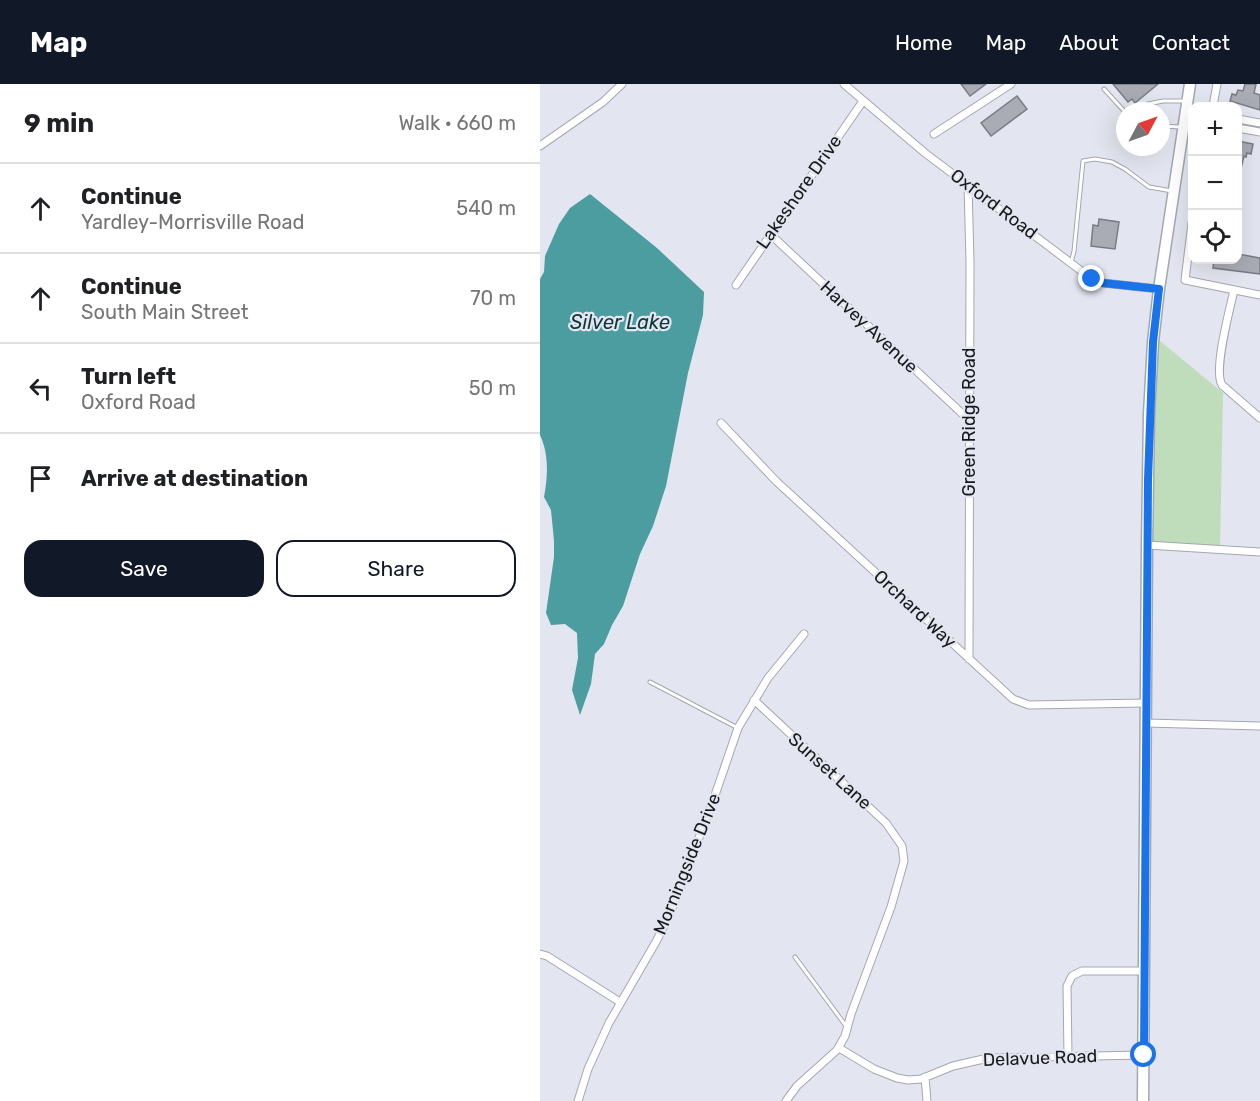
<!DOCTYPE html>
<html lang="en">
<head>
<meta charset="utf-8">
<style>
	:root { --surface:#fff; --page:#f6f6f6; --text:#202124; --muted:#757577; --line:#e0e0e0; --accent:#111827 }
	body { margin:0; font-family:Rubik,sans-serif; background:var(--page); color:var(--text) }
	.controls { position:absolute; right:18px; top:18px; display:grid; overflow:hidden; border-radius:12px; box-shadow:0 6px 24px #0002 }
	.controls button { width:54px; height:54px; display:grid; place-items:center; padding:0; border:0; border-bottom:2px solid var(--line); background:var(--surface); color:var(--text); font:30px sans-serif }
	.compass { position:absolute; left:576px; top:18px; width:54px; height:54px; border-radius:50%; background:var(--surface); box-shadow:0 6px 24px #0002; rotate:49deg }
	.stop { position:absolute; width:18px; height:18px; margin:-14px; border:4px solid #1a73e8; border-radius:50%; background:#fff }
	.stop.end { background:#1a73e8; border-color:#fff; box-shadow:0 2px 6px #0008 }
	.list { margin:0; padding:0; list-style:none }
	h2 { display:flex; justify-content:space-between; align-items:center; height:78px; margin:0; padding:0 24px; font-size:26px }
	h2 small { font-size:20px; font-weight:400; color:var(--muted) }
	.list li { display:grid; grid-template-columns:39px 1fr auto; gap:18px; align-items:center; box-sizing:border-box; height:90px; padding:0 24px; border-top:2px solid var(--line) }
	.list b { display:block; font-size:22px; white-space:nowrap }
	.list p { margin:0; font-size:20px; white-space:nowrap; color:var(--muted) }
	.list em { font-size:20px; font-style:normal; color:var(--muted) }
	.actions { display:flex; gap:12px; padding:18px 24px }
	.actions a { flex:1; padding:14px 0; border:2px solid var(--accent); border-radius:18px; text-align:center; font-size:21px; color:var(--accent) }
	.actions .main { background:var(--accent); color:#fff }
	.icon { flex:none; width:33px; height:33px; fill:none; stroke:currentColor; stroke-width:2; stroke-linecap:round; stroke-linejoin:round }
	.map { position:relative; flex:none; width:720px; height:1017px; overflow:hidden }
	header { display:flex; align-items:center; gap:36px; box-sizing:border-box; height:84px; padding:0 30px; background:var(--accent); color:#fff }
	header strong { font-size:28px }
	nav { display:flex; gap:33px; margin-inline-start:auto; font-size:21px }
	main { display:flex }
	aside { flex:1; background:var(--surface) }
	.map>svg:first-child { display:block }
	.green { fill:#bfdcbb }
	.water { fill:#4b9da0 }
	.building { fill:#a9acb5; stroke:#7a7c85; stroke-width:1.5 }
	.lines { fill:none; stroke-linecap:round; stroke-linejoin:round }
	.service-casing { stroke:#a4a7b0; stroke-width:5 }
	.minor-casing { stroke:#a4a7b0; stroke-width:9 }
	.primary-casing { stroke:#a4a7b0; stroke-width:13 }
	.service { stroke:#fff; stroke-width:3 }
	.minor { stroke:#fff; stroke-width:7 }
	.primary { stroke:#fff; stroke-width:10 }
	.route { stroke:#1a73e8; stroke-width:8 }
	.labels { text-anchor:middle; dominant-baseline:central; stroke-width:4.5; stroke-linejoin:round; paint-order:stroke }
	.street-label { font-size:18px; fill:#18191c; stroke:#e3e6f0 }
	.water-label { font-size:20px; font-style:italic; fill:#0f3839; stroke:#e3e6f0 }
</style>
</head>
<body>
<header>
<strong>Map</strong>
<nav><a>Home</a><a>Map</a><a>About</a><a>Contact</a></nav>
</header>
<main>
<aside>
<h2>9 min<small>Walk · 660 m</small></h2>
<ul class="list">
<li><svg class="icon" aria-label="ahead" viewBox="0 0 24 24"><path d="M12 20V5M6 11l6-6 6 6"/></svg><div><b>Continue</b><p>Yardley-Morrisville Road</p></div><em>540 m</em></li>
<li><svg class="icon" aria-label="ahead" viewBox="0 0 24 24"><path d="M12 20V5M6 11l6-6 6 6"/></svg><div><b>Continue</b><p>South Main Street</p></div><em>70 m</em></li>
<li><svg class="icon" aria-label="left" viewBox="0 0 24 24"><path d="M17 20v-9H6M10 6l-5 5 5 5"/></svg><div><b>Turn left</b><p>Oxford Road</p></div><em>50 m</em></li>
<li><svg class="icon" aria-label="arrive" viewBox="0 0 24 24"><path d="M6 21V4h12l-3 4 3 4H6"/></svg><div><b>Arrive at destination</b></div></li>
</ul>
<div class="actions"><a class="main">Save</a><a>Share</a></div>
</aside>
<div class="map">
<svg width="720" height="1017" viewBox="0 0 720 1017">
	<rect width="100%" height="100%" fill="#e3e6f0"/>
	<path class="green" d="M614 252 683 309 680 466 607 461Z"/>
	<path class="water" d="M50 110 117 164 164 208 163 231 148 289 126 402 113 442 100 470 83 522 72 541 64 560 55 570 51 600 40 631 32 606 38 574 37 549 25 540 11 541 6 529 14 473V457L11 426 4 413C8 392 9 370 0 351V195L4 188 5 172 19 140 30 124Z"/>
	<path class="building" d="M421 0H446L430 12Z
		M573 0H618L595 19 592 15 588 18Z
		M705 0H716L714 9 720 11V26L690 17 692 10 696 11 698 6 703 7Z
		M477 12 487 25 451 52 441 39Z
		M698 57 713 60 711 70 707 69 706 73 704 72 700 88 698 87Z
		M559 135 579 138 575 165 551 162 553 141 558 142Z
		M698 170 720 174V190L673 184 674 176H698Z"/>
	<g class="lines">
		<g class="service-casing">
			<path id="service" d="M564 5 585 28
				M595 27 598 22 623 17H646
				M621 42 640 43
				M531 179 534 167 543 77 555 75 572 78 585 85 609 103 632 107
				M110 598 196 643
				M255 873 306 942"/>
		</g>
		<g class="minor-casing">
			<path id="minor" d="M304 0 385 69 552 195 563 199 619 205
				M673 22 677 0
				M698 35 720 39
				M698 44 720 48
				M394 50 471 0
				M0 62 63 18 82 0
				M428 100 430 178 429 575
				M652 139 645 196 720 211
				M230 150 429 336
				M196 201 323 17
				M694 206C690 225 673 286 682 301L720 334
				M181 339 236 397 473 615 489 621 606 619
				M607 461 720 468
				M214 616 346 739 362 762 364 777 351 823 311 930 305 952 297 966 257 1002 246 1017
				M606 639 720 642
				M0 870 7 872 80 918
				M299 964 334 985 357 994 368 996 381 995 413 982 448 974 604 971
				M528 972 527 902 532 892 542 887H604
				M385 993 387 1017
				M38 1017 48 985 69 939 117 856 130 829 173 717 198 644 228 594 264 550"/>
		</g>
		<g class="primary-casing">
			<path id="primary" d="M603 1017 607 461 609 330 613 258 619 205 650 0"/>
		</g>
		<use href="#service" class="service"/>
		<use href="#minor" class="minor"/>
		<use href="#primary" class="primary"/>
	</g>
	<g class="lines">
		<path class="route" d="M552 195 563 199 619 205 613 258 608 396 604 971"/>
	</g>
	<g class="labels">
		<g class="street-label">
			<text transform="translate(259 108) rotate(-55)">Lakeshore Drive</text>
			<text transform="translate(454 120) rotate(37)">Oxford Road</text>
			<text transform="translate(329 243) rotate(43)">Harvey Avenue</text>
			<text transform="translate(429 338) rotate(-90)">Green Ridge Road</text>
			<text transform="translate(375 525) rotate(43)">Orchard Way</text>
			<text transform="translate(290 687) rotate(42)">Sunset Lane</text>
			<text transform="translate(147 780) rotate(-68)">Morningside Drive</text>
			<text transform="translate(500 974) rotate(-2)">Delavue Road</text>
		</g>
		<g class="water-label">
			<text x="80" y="238">Silver Lake</text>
		</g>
	</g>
</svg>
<div class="controls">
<button>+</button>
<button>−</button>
<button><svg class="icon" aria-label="locate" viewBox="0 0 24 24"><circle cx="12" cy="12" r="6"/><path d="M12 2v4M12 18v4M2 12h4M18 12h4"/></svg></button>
</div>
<svg class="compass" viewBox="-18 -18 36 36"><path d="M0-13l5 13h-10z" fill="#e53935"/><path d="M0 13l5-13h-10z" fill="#757577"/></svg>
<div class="stop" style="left:604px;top:971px"></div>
<div class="stop end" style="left:552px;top:195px"></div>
</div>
</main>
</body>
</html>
